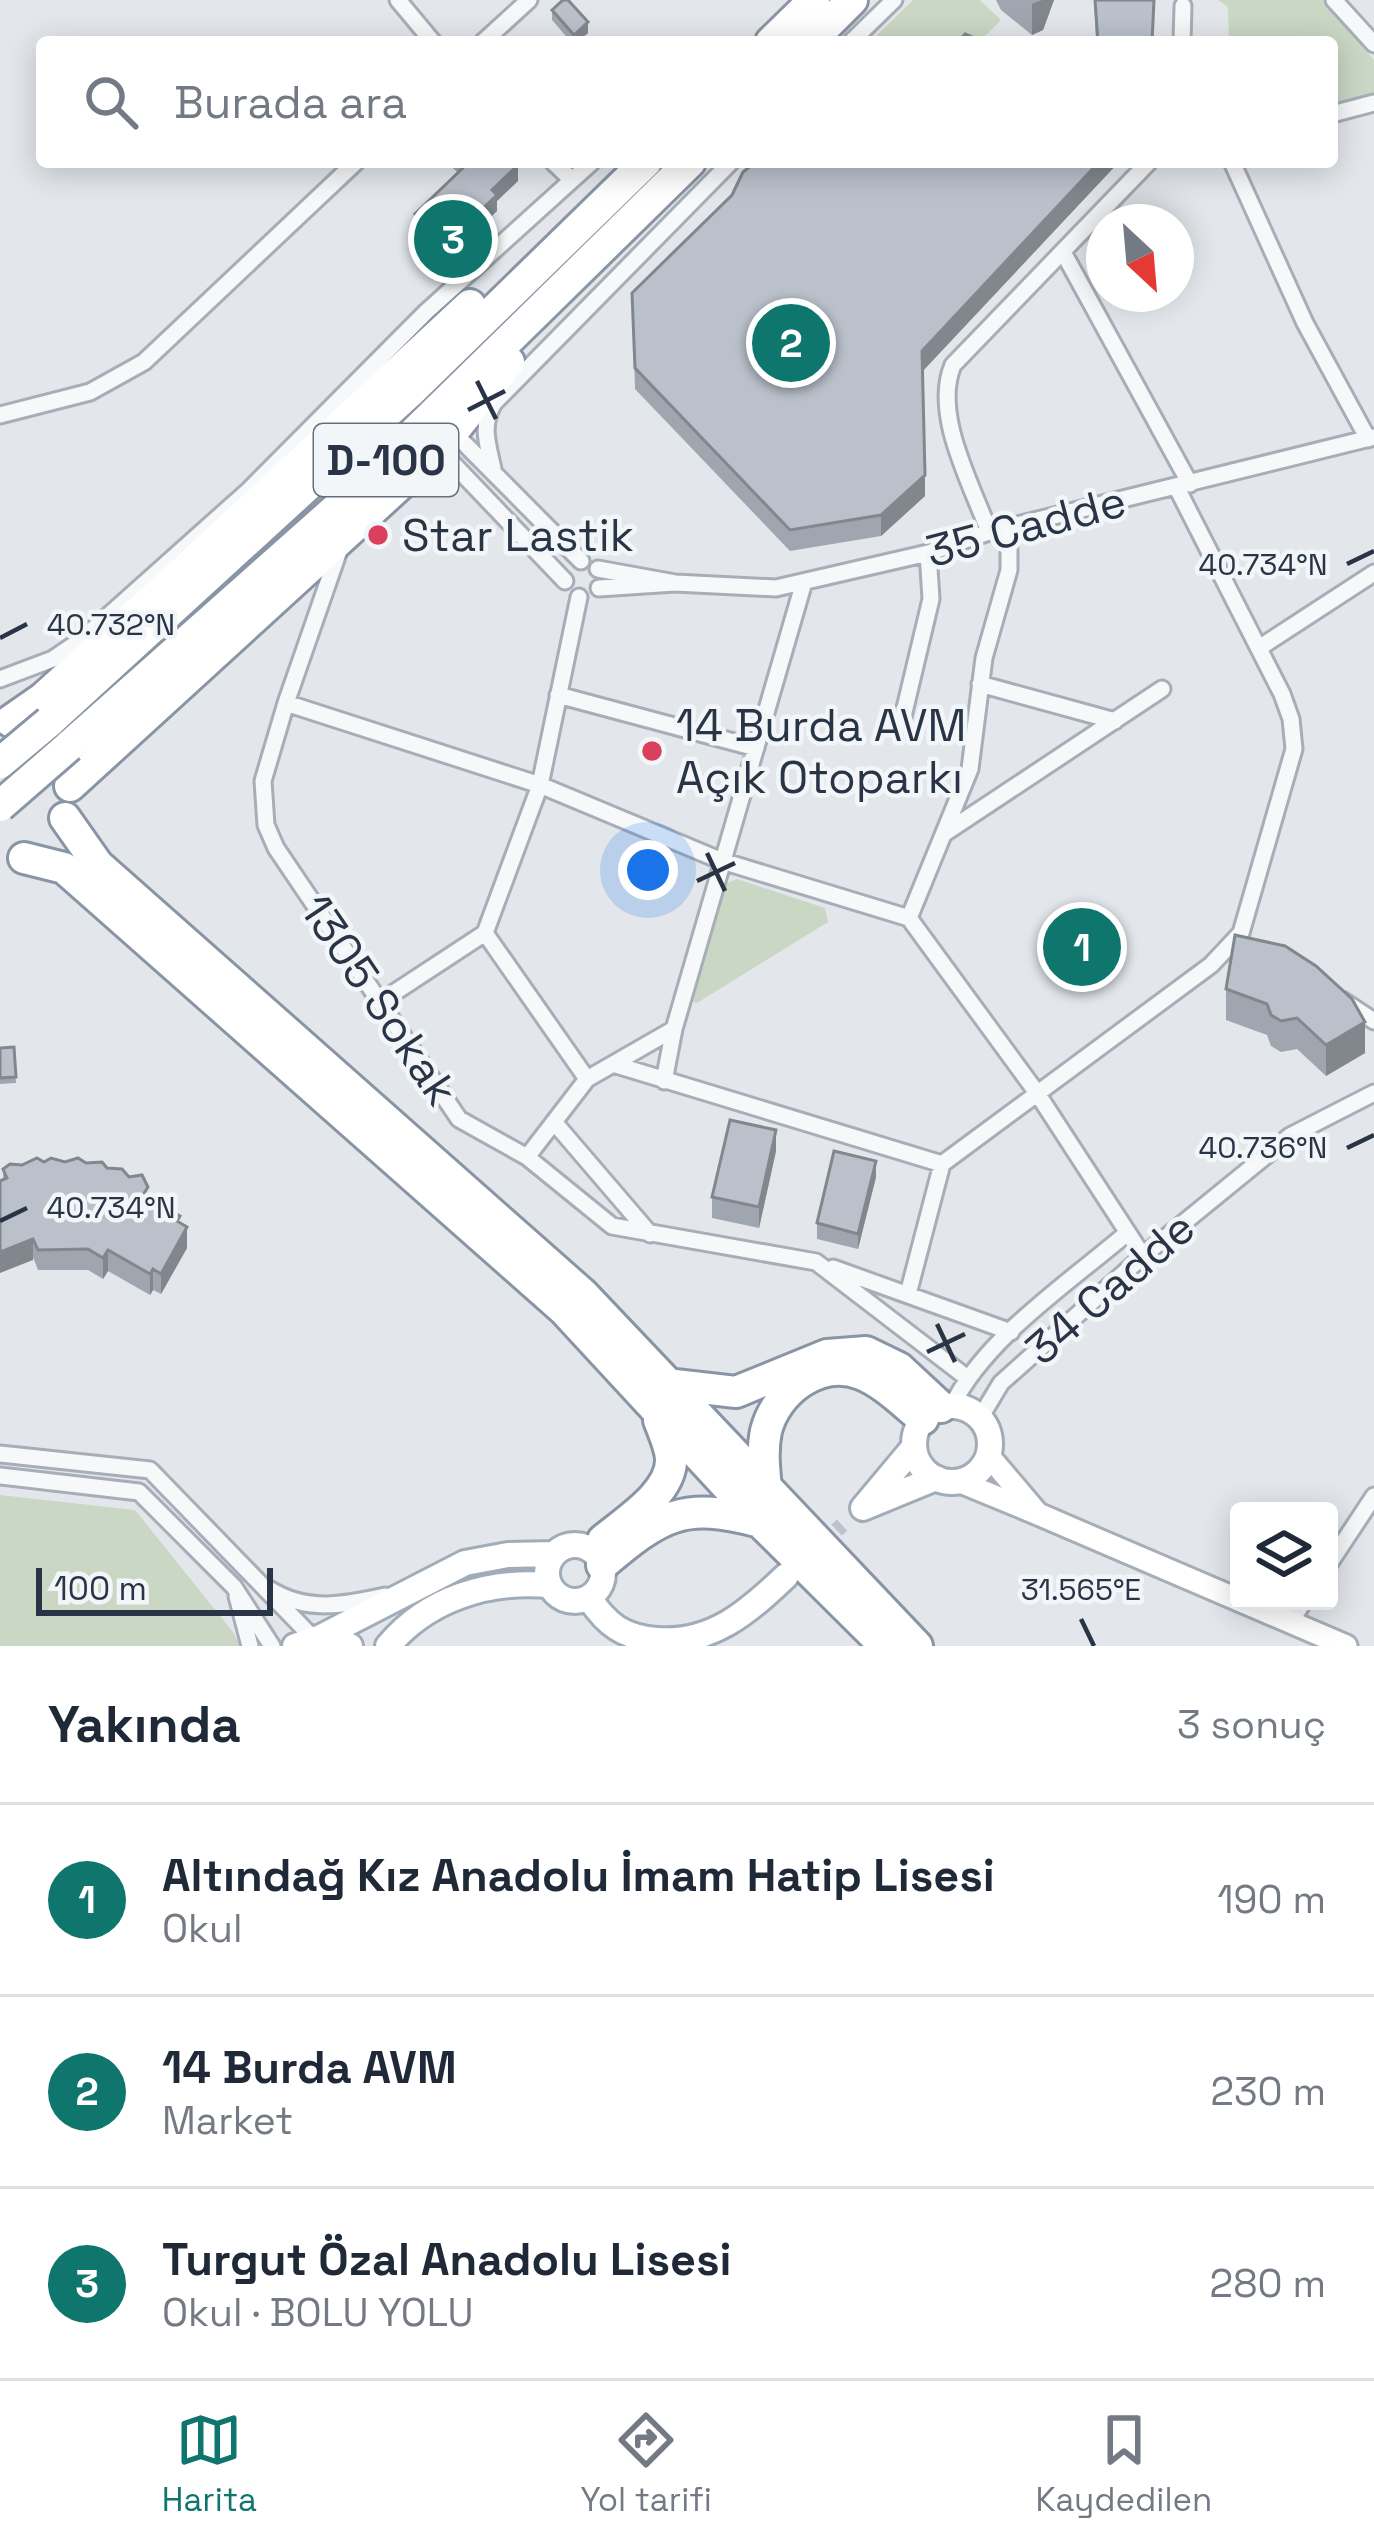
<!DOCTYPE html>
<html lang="tr">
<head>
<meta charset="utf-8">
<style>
	:root { --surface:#fff; --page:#f2f2f3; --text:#1f2937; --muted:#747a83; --line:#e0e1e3; --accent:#0f766e }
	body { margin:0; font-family:"Space Grotesk",sans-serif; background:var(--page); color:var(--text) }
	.controls { position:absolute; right:36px; bottom:36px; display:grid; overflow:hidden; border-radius:12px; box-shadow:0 6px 30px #0003 }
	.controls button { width:108px; height:108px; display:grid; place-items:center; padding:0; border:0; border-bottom:3px solid var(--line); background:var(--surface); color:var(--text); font:60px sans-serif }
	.compass { position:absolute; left:1086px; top:204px; width:108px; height:108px; border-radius:50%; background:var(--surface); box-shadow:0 6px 30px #0003; rotate:154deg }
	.scale { position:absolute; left:36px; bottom:30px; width:237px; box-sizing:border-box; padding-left:12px; border:6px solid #293547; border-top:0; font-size:33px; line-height:42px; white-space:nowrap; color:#293547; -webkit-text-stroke:9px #f3f6f9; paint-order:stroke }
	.you { position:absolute; left:648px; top:870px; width:42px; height:42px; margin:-30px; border:9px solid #fff; border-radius:50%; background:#1a73e8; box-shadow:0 0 0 18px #1a73e833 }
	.badge { display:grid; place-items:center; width:78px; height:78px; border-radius:50%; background:var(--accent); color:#fff; font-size:39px; font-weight:700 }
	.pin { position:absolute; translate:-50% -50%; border:6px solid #fff; box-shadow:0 3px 12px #0006 }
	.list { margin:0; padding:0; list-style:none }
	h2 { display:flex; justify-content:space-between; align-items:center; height:156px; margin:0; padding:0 48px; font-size:51px }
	h2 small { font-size:39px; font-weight:400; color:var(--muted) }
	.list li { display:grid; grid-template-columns:78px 1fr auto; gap:36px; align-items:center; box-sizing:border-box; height:192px; padding:0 48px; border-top:3px solid var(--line) }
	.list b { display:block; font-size:45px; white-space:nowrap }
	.list p { margin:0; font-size:39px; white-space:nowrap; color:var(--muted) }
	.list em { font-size:39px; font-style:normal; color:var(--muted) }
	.icon { flex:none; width:66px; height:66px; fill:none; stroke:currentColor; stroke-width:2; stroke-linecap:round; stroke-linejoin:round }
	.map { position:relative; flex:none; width:1374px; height:1646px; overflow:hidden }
	.search { position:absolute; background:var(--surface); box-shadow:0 6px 30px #0003; left:36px; right:36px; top:36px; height:132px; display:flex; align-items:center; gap:30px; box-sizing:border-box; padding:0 42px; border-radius:12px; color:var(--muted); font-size:45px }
	.sheet { height:732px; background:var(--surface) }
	nav { display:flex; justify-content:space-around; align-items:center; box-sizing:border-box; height:168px; border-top:3px solid var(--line); background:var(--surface); font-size:33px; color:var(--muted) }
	nav a { display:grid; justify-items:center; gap:6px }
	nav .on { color:var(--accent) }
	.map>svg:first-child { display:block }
	.green { fill:#cad7c4 }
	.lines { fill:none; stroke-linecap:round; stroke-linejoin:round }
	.street-tunnel { stroke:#bec3cb; stroke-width:15; stroke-dasharray:15 8; stroke-linecap:butt }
	.street-casing { stroke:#a7aeb7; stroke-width:21 }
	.secondary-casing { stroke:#a7aeb7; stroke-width:27 }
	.primary-casing { stroke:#a1acb9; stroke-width:30 }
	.highway-casing { stroke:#8995a5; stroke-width:36 }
	.street { stroke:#f7f8fa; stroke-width:15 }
	.secondary { stroke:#fff; stroke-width:21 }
	.primary { stroke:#fff; stroke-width:24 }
	.highway { stroke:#fff; stroke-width:30 }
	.highway-bridge-casing { stroke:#8995a5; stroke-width:36; stroke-linecap:butt }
	.highway-bridge { stroke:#fff; stroke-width:30 }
	.wall { fill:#a0a6af }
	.shaded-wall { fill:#82878e }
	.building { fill:#bac1cb; stroke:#82878e; stroke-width:3 }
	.ticks { fill:none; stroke:#293547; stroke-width:4.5 }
	.poi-dot { fill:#db3f5e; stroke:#f3f6f9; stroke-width:4.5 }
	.labels { text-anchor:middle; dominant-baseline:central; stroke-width:9; stroke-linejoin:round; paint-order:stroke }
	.shield { fill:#f3f6f9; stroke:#666f7c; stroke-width:3 }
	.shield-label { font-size:42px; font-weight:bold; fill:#293547 }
	.street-label { font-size:45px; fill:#293547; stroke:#f3f6f9 }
	.poi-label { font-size:45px; fill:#293547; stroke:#f3f6f9; text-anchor:start }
	.ticks-label { font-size:30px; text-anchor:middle; fill:#293547; stroke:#f3f6f9; stroke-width:9; stroke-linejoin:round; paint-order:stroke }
</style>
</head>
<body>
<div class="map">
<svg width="1374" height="1646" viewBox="0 0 1374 1646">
	<rect width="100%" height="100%" fill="#e3e7ec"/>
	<path class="green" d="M913 0H980L1001 20 979 42H870Z
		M1218 0H1323L1374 60V96L1332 107V42H1229L1228 7Z
		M737 879 825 908 828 922 697 1003 689 1001 725 884Z
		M0 1495 135 1510 233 1632 240 1646H0Z"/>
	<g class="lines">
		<path class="street-tunnel" d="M820 1546 842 1525"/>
		<g class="street-casing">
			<path id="street" d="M398 0 433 42
				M1334 0 1374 44
				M483 42 529 0
				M851 42 894 0
				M1182 42 1183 6
				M1332 114 1374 103
				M553 162 571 179
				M1232 162 1305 323 1368 439
				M1063 252 1190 484
				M0 415 90 392 144 362 356 162
				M455 434 581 561
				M439 449 565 581
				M493 469C488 445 480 425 494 403L731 162
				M989 532C972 485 932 414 953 365L1149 162
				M341 545 286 703 263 781 266 825 276 848 459 1119 527 1157 612 1226 816 1262 966 1377
				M598 569 675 583 599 588
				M675 583 776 588 928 553 989 532 1374 437
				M1259 648 1374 573
				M0 679 53 659 81 640 249 490 426 312 592 162
				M980 684 1115 721
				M558 695 756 748
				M286 703 540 785 722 861 909 918 1037 1093 1143 1256
				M901 725 931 599 928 553
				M945 833 1162 689
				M909 918 970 769 984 658 1009 570V528
				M485 933 587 1079
				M1342 1000 1374 1021
				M380 1002 485 933 540 785 579 597
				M613 1064 942 1164 1211 965 1241 933 1294 749 1291 719 1282 694 1177 488
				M664 1081 674 1029 804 582
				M554 1122 650 1234
				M527 1157 587 1079 674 1029
				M833 1268 1011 1332
				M908 1294 942 1164
				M952 1406C985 1338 1070 1282 1127 1233
				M980 1418 1001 1383 1143 1256 1290 1136 1374 1093
				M0 1454 150 1470 313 1638
				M0 1476 139 1492 234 1587 272 1646
				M1329 1564 1374 1496
				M269 1589C307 1613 344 1605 385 1596
				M237 1596 250 1646
				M1290 1623 1304 1601"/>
		</g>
		<g class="secondary-casing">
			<path id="secondary" d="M958 1481 1038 1514 988 1455
				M1038 1514 1346 1646"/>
		</g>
		<g class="primary-casing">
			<path id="primary" d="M914 1444a38 38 0 1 1 76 0a38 38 0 1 1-76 0Z
				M914 1447 863 1508 936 1478
				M547 1573a28 28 0 1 1 56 0a28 28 0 1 1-56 0Z
				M589 1598C607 1625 623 1637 657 1640 712 1644 748 1612 786 1576
				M321 1637 465 1563 508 1555 554 1554
				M295 1646 321 1637 350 1646
				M388 1646C428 1598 489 1580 549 1585"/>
		</g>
		<g class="highway-casing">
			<path id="highway" d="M771 42 814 0
				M810 42 852 0
				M10 721 43 698 175 579 470 305
				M49 722 410 392 646 162
				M69 746 338 507 690 162
				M70 786 439 449 509 362
				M65 818 98 865 583 1294 917 1646
				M24 858 64 868 564 1310 760 1522 885 1646
				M666 1384 736 1392 827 1355 866 1352 899 1368 941 1407
				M766 1488C764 1469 762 1450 766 1431 776 1391 820 1358 861 1374 884 1383 904 1404 923 1419
				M603 1540C626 1521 673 1492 671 1458 670 1446 663 1431 659 1420
				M602 1565C661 1515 683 1501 760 1522"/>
		</g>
		<use href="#street" class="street"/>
		<use href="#secondary" class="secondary"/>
		<use href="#primary" class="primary"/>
		<use href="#highway" class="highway"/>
		<g class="highway-bridge-casing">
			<path id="highway-bridge" d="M0 763 49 722
				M0 806 69 746"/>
		</g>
		<use href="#highway-bridge" class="highway-bridge"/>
	</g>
	<path class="wall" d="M996 0H1054L1043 30 1032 35 1001 10Z
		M1094 0H1154L1153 42H1096Z
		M552 10 588 33 577 42H571L552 20Z
		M447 162H515L518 181 497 201V211L445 260 415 230V214L458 173Z
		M1119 162 922 371 925 496 881 536 790 551 635 389 632 293 732 195Z
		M1235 935 1365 1053 1326 1076 1297 1049 1281 1052 1271 1046 1267 1035 1226 1020V989Z
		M14 1047 16 1083 0 1084V1048Z
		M776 1151 759 1228 712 1218V1197Z
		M44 1162 86 1163 107 1168 129 1177 148 1198 180 1223 187 1248 161 1294 153 1290 150 1295 108 1271 103 1279 88 1270H38L3 1180V1169Z
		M876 1177 858 1249 817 1239V1223Z"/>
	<path class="shaded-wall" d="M1042 0H1054L1043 30 1032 35V4Z
		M588 22V33L577 42H574V35Z
		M1099 162H1119L922 372V351Z
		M518 165V181L497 201V211L445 260V244L492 190Z
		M925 475V496L881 536V515Z
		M1365 1022V1053L1326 1076V1045Z
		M776 1130V1151L759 1228V1207Z
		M876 1161V1177L858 1249V1234Z
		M187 1227V1248L161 1294V1274Z
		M33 1239V1260L0 1273V1252Z
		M108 1250V1271L103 1279V1258Z
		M153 1269V1290L150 1295V1274Z"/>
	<path class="building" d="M563 0H568L588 22 574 35 552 10Z
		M1095 0H1154L1152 42H1098Z
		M965 34 984 42H958Z
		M462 162H515L518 165 492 190 497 195 445 244 415 214 466 165Z
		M756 162H1099L922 351 925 475 881 515 790 530 635 368 632 293 732 195 743 172Z
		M1235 935 1285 946 1316 966 1352 999 1365 1022 1326 1045 1297 1018 1281 1021 1271 1015 1267 1004 1226 989Z
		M14 1047 16 1077 0 1078V1048Z
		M730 1120 776 1130 759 1207 712 1197Z
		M834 1151 876 1161 858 1234 817 1223Z
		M37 1158 44 1162 51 1158 65 1162 78 1158 86 1163 102 1162 107 1168 122 1169 129 1177 142 1175 148 1187 143 1195 180 1216 177 1221 187 1227 161 1274 153 1269 150 1274 108 1250 103 1258 88 1249 38 1250 33 1239 0 1252V1181L7 1178 3 1169 10 1164 22 1165Z"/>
	<path class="ticks" d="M477 381 496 419M468 410 505 391M1347 564 1374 551M0 638 27 624M707 853 725 891M697 881 735 863M1347 1148 1374 1135M0 1221 27 1208M937 1324 955 1362M927 1352 965 1334M1081 1619 1094 1646"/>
	<g class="poi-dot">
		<circle cx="378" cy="535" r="12"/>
		<circle cx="652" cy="751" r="12"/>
	</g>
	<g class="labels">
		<rect class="shield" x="314" y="424" width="144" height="72" rx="9"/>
		<g class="shield-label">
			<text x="386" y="460">D-100</text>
		</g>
		<g class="street-label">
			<text transform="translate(1026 526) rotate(-15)">35 Cadde</text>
			<text transform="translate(379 1000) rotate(56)">1305 Sokak</text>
			<text transform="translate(1110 1288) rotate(-41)">34 Cadde</text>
		</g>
		<g class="poi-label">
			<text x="402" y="535">Star Lastik</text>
			<text x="676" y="725">14 Burda AVM<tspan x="676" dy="52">Açık Otoparkı</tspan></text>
		</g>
	</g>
	<g class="ticks-label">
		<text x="1263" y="575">40.734°N</text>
		<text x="111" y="635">40.732°N</text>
		<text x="1263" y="1158">40.736°N</text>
		<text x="111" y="1218">40.734°N</text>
		<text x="1081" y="1600">31.565°E</text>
	</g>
</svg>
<div class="controls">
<button><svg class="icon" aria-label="layers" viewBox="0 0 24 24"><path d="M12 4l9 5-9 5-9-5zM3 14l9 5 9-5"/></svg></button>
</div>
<svg class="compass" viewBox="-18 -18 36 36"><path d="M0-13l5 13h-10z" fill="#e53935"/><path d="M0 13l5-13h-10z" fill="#747a83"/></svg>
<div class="scale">100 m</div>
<div class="you"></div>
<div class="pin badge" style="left:1082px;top:947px">1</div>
<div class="pin badge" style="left:791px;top:343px">2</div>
<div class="pin badge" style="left:453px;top:239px">3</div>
<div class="search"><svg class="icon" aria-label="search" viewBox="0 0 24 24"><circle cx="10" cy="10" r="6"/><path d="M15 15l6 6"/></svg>Burada ara</div>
</div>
<section class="sheet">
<h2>Yakında<small>3 sonuç</small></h2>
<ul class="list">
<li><span class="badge">1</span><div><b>Altındağ Kız Anadolu İmam Hatip Lisesi</b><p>Okul</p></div><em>190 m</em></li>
<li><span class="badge">2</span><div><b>14 Burda AVM</b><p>Market</p></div><em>230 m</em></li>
<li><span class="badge">3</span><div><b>Turgut Özal Anadolu Lisesi</b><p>Okul · BOLU YOLU</p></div><em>280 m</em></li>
</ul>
</section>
<nav>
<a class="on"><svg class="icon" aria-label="map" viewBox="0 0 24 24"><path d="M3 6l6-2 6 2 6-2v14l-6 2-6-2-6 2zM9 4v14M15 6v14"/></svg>Harita</a>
<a><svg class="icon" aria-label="directions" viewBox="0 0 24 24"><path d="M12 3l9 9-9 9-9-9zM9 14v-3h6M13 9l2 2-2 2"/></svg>Yol tarifi</a>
<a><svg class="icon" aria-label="saved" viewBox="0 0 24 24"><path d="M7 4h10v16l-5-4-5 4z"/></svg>Kaydedilen</a>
</nav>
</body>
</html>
